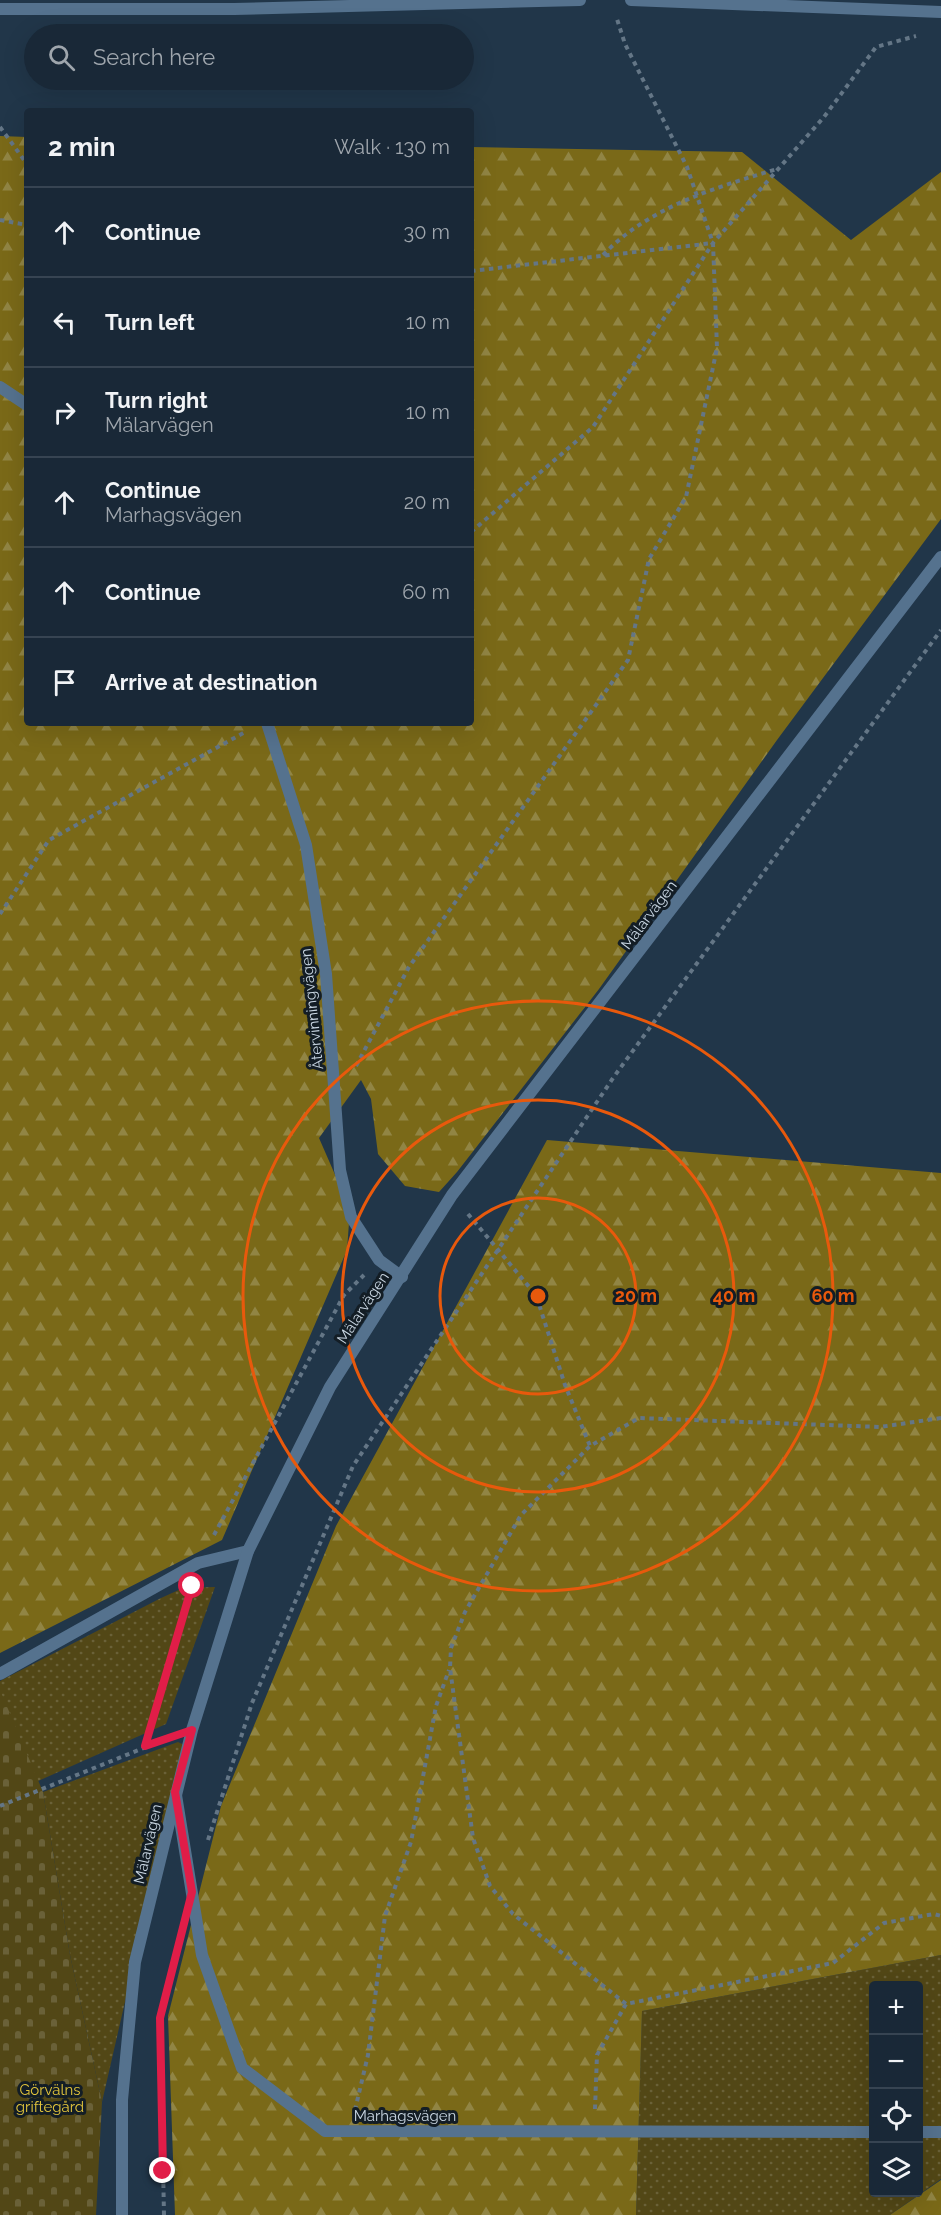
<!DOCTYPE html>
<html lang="en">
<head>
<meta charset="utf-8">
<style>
	:root { --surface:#192837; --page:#263442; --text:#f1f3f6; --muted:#9fa6ad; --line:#374452 }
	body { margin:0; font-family:Raleway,sans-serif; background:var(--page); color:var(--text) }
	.controls { position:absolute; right:18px; bottom:18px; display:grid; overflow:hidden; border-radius:6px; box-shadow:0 6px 24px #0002 }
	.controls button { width:54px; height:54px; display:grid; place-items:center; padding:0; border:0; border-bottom:2px solid var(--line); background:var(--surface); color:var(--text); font:30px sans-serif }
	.stop { position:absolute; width:18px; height:18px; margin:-14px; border:4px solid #e11d48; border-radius:50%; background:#fff }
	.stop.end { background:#e11d48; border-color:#fff; box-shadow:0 2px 6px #0008 }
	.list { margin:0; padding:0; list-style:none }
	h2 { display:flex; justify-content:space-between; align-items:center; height:78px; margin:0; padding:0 24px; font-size:26px }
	h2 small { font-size:20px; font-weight:400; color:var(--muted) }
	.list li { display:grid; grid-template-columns:39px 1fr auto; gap:18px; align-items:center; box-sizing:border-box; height:90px; padding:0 24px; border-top:2px solid var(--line) }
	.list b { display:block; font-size:22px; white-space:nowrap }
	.list p { margin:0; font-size:20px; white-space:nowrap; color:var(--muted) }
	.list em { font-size:20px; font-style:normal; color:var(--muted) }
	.icon { flex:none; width:33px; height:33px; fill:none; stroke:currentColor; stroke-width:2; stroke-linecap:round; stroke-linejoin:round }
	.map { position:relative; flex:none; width:941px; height:2215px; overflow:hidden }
	.search { position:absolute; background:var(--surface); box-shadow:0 6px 24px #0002; left:24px; top:24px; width:450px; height:66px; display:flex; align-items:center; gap:15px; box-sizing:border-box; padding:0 21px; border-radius:33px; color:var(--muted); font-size:22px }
	.panel { position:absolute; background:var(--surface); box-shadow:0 6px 24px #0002; left:24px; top:108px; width:450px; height:618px; border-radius:6px }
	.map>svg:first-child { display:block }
	.grass { fill:url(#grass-dots); fill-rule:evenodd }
	.forest { fill:url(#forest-firs) }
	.cemetery { fill:url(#cemetery-stones) }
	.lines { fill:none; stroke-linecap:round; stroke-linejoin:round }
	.path { stroke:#647686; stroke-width:4; stroke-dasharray:4.5 4.5; stroke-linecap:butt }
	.service { stroke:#55728e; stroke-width:12 }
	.minor { stroke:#55728e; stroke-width:12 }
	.tertiary { stroke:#55728e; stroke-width:12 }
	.route { stroke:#e11d48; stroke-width:8 }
	.ring { fill:none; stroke:#e8590c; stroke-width:3 }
	.labels { text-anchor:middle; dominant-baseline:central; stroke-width:6; stroke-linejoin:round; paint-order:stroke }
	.street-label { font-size:15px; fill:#c9d6e2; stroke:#131d25 }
	.park-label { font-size:15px; fill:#e4c63c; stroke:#131d25 }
	.centre { fill:#e8590c; stroke:#131d25; stroke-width:3 }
	.ring-label { font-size:18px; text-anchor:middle; font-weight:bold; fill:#e8590c; stroke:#131d25; stroke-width:6; stroke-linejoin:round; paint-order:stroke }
</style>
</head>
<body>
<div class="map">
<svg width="941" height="2215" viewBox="0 0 941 2215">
	<defs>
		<pattern id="grass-dots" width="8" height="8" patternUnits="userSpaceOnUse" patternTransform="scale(1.5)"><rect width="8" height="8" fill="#524716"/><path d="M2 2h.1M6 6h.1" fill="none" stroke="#6a6138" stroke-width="1.8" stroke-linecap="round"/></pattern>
		<pattern id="forest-firs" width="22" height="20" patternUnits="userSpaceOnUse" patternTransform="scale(1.5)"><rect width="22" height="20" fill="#7a6918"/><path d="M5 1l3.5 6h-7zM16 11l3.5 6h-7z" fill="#918544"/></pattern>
		<pattern id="cemetery-stones" width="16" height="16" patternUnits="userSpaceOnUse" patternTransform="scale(1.5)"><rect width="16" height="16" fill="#524716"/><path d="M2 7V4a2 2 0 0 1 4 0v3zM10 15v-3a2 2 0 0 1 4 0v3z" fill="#6a6138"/></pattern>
	</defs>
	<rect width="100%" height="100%" fill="#213649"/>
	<path class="grass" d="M215 1587 166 1724 0 1798V1681L161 1598 183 1588Z
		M178 1742 184 1745 102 2102 70 1955 43 1792Z
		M941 1955V2179L890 2215H636L642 2011ZM874 1986H918V2192H874Z"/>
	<path class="forest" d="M0 136 27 137V723H471V147L742 152 851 240 941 172V519L777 740 599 989 457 1172 439 1192 405 1186 378 1154 371 1099 361 1080 319 1138 350 1209 347 1250 222 1540 0 1653Z
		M547 1140 941 1173V1955L642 2011 636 2215H175L168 2016 221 1806 336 1526Z
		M941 2180V2215H890Z"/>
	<path class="cemetery" d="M0 1690 43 1792 70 1955 102 2102 96 2215H0Z"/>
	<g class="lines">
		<path class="path" d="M0 127 27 164
			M0 220 27 225
			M603 255C649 207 714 188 777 169
			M471 271 713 243
			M471 532 593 427 713 243 824 117 876 47 916 36
			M0 914 49 840 247 731
			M356 1066 409 967 628 660 649 559 686 497 717 348 713 243 687 167 625 44 617 19
			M468 1214 536 1295 565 1385 590 1446
			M941 1418 880 1427 639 1418 590 1446 521 1515 465 1612 451 1648 450 1668 473 1838 490 1886 513 1914 626 2004 833 1963 884 1923 934 1914 941 1916
			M214 1535 344 1295 364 1275
			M145 1746 189 1594
			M0 1806 166 1739
			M208 1840 252 1703 353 1466 613 1078 941 630
			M595 2109 597 2055 626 2004
			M355 2110 368 2055 385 1916 411 1842 436 1706 449 1670
			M164 2215 160 2018 177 1952"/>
		<path class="service" d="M0 1674 198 1563 248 1551
			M176 1795 202 1955 242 2068 325 2131 874 2132
			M918 2132H941"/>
		<path class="minor" d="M631 0 941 12
			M0 9H234L580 0
			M0 387 27 405
			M267 723 306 845 326 974 340 1170 351 1217 379 1260 402 1277"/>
		<path class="tertiary" d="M122 2215V2100L135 1962 192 1730 248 1551 330 1387 452 1195 941 557"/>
	</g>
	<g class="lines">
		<path class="route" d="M163 2171 160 2018 192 1892 175 1792 192 1730 145 1746 192 1586"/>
	</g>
	<g class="ring">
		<circle cx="538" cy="1296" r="98"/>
		<circle cx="538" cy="1296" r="196"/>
		<circle cx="538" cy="1296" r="295"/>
	</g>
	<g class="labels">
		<g class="street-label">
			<text transform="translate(649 915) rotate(-53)">Mälarvägen</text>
			<text transform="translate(312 1009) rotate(-96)">Återvinningvägen</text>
			<text transform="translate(363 1308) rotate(-57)">Mälarvägen</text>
			<text transform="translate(148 1844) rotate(-77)">Mälarvägen</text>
			<text x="405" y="2116">Marhagsvägen</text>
		</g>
		<g class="park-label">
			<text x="50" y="2090">Görvälns<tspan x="50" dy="17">griftegård</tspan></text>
		</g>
	</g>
	<circle cx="538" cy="1296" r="9" class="centre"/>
	<g class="ring-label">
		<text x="636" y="1302">20 m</text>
		<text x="734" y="1302">40 m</text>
		<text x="833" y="1302">60 m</text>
	</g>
</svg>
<div class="controls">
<button>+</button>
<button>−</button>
<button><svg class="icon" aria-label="locate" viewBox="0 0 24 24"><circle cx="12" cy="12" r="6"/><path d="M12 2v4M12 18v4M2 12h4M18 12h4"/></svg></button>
<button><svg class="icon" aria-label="layers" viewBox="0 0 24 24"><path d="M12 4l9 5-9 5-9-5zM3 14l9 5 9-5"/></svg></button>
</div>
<div class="stop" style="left:192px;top:1586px"></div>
<div class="stop end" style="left:163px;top:2171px"></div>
<div class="search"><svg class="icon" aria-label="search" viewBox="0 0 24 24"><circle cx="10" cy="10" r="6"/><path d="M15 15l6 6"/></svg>Search here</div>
<section class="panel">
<h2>2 min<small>Walk · 130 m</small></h2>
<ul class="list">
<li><svg class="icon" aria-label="ahead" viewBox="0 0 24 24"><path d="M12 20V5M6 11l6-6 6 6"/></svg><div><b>Continue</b></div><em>30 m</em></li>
<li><svg class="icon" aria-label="left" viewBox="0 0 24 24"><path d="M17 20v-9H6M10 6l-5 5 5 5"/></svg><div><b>Turn left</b></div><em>10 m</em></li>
<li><svg class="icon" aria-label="right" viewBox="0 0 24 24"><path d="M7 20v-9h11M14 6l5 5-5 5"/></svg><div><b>Turn right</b><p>Mälarvägen</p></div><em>10 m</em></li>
<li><svg class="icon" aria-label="ahead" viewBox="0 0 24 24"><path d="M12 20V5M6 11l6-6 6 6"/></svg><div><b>Continue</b><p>Marhagsvägen</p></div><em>20 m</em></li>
<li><svg class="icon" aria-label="ahead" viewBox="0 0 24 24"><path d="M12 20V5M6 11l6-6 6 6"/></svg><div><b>Continue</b></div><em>60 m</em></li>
<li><svg class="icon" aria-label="arrive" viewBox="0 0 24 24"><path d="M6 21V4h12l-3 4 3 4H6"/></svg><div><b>Arrive at destination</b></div></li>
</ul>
</section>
</div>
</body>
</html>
